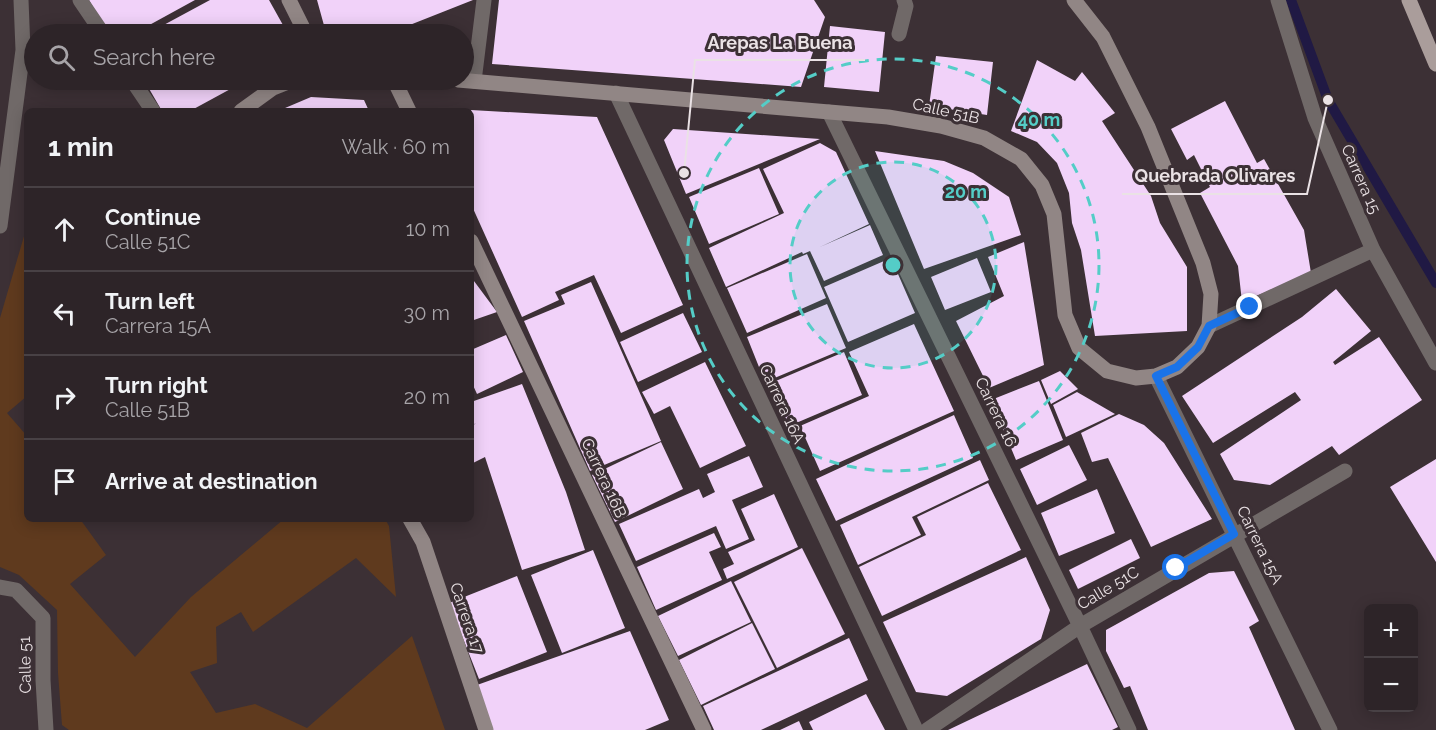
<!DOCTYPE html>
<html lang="en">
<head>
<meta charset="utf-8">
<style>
	:root { --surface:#2d2428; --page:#393034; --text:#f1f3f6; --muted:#a7a4a8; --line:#484145 }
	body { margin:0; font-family:Raleway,sans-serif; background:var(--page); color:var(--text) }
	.controls { position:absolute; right:18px; bottom:18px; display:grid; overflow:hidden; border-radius:9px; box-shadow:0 3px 15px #0003 }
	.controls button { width:54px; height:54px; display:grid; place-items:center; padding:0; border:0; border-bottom:2px solid var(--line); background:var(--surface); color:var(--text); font:30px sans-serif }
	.stop { position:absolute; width:18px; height:18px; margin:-14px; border:4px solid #1a73e8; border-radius:50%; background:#fff }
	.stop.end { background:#1a73e8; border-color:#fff; box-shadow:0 2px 6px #0008 }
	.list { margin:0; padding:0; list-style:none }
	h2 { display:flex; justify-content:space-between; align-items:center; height:78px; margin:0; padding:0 24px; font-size:26px }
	h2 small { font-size:20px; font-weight:400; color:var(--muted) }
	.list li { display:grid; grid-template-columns:39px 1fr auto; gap:18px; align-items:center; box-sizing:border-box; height:84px; padding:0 24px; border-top:2px solid var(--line) }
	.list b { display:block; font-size:22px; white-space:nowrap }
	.list p { margin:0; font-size:20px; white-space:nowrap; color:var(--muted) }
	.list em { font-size:20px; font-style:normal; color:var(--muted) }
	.icon { flex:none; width:33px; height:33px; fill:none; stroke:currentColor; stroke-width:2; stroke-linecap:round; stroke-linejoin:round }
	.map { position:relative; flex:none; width:1436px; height:730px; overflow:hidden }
	.search { position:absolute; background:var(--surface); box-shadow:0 3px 15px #0003; left:24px; top:24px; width:450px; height:66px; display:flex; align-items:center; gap:15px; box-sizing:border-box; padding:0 21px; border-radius:33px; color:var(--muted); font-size:22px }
	.panel { position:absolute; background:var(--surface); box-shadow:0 3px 15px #0003; left:24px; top:108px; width:450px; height:414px; border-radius:9px }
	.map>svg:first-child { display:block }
	.green { fill:#5f3a1e }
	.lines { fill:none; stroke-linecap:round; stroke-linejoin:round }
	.stream { stroke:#201944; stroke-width:10 }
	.building { fill:#f1d2f9 }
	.street { stroke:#706968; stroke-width:15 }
	.secondary { stroke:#918685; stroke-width:15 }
	.primary { stroke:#aa9d9b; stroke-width:15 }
	.route { stroke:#1a73e8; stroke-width:8 }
	.ring { fill:none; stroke:#54cdc7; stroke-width:3; stroke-dasharray:10 8 }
	.labels { text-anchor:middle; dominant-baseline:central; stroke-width:6; stroke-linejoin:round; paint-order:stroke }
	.street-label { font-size:16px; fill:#eae2e5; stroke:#3c3035 }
	.centre { fill:#54cdc7; stroke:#3c3035; stroke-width:3 }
	.ring-label { font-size:18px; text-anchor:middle; font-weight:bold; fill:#54cdc7; stroke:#3c3035; stroke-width:6; stroke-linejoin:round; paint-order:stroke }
	.leader { fill:none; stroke:#eae2e5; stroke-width:2 }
	.callout-dot { fill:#eae2e5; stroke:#3c3035; stroke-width:2 }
	.callout-label { font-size:18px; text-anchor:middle; font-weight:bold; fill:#eae2e5; stroke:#3c3035; stroke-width:6; stroke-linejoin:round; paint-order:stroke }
</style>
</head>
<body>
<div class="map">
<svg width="1436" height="730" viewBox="0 0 1436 730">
	<rect width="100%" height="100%" fill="#3c3035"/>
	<path class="green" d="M27 226V396L7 413 27 436V519H80L106 555 70 584 135 657 191 597 284 519H385L389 526 396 597 356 558 253 632 241 612 216 627 217 663 190 672 216 713 255 704 307 728 412 636 445 730H69L62 725 58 673 57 610 19 575 0 567V318Z"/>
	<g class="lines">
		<path class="stream" d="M1291 0 1328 100 1436 283"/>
	</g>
	<path class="building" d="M89 0H195L133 34H108Z
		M210 0H269L288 34H147Z
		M317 0H473L387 34H334L325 29Z
		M499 0H814L825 17 801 87 492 64Z
		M830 26 885 32 879 92 824 87Z
		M936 56 993 62 987 115 929 106Z
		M1037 60 1075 81 1082 72 1115 113 1102 121 1151 196 1160 223 1187 267V331L1095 336 1081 250 1072 223 1069 193 1057 163 1037 142 1011 131Z
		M144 80H247L190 111H162Z
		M311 97 364 100 369 111H278Z
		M1225 101 1257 163 1264 159 1304 230 1311 273 1242 302 1238 266 1200 193 1210 187 1194 155 1187 160 1171 129Z
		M471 110 597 117 683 305 621 333 594 275 555 292 559 300 522 317 471 204Z
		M673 129 820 139 686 194 664 140Z
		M820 143 836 152 869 224 820 247 870 225 883 255 824 281 810 251 803 254 802 252 726 287 709 248 784 213 763 169Z
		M875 151 944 161 973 173 1009 197 1021 235 924 269Z
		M759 168 779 214 709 244 689 197Z
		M1024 242 1044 365 989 388 956 321 1004 296 988 257Z
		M807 254 826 298 747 333 727 288Z
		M891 258 915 313 848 342 824 287Z
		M977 258 991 292 945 310 931 277Z
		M471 277 497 312 471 321Z
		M591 282 661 441 590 471 524 321 565 304 561 295Z
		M1336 289 1371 331 1333 362 1335 365 1379 337 1422 400 1339 455 1332 446 1270 485 1234 480 1220 454 1301 400 1295 392 1213 443 1182 396 1302 317Z
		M827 304 846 348 765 382 747 337Z
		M683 313 702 352 638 382 620 342Z
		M914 324 954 411 820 471 800 426 869 396 849 352Z
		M506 335 523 372 477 394 471 381V350Z
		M844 352 862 395 789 426 771 383Z
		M705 362 746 446 700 468 670 406 654 414 642 392Z
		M1060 371 1078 389 1051 404 1041 380Z
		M1039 381 1063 440 1016 460 991 400Z
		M522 384 566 492 585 550 522 570 485 457 471 464V427L476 423 471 426V402Z
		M1077 392 1115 414 1066 437 1053 405Z
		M1119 414 1144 425 1164 443 1212 519 1151 547 1108 458 1092 462 1081 433Z
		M954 415 973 458 836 521 816 479Z
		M661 442 683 489 615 522 592 475Z
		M1069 445 1087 480 1037 505 1020 469Z
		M749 456 763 487 732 500 749 539 726 549 716 526 636 561 619 524 699 489 703 498 715 492 707 474Z
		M1436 459V562L1390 487Z
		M980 460 989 480 912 517 921 535 858 565 840 525Z
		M988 483 1021 550 882 616 859 567 926 535 917 517Z
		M1097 489 1115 533 1059 556 1041 513Z
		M774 494 798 547 727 579 723 569 734 564 728 552 755 540 741 509Z
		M714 533 721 547 709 552 722 580 656 610 637 567Z
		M1131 539 1140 558 1078 589 1069 570Z
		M802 548 845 634 777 668 734 582Z
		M593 550 625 628 562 653 531 575Z
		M1026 557 1050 610 1041 639 947 696 916 692 883 622Z
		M1234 571 1259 621 1249 627 1295 730H1148L1130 686 1124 688 1106 651V630L1209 573Z
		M517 576 547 652 479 679 449 603Z
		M731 581 751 622 678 656 658 616Z
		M752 623 775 669 701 705 679 660Z
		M630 631 669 720 645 730H489L477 685Z
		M849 638 868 680 761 730H714L703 706Z
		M1087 664 1118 727 1112 730H948Z
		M866 694 885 730H813L809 722Z
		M799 721 803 730H780Z"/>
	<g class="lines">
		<path class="street" d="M80 0 103 34
			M1278 0 1315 118 1373 250 1436 363
			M899 34 906 6 904 0
			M132 80 153 111
			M474 81 484 0
			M616 93 916 730
			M829 112 1080 626 1129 730
			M0 226 23 50 21 0
			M1209 326 1373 250
			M1156 376 1330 730
			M0 587 16 590 43 618V680L46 730
			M927 730 1080 626 1345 471"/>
		<path class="secondary" d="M289 0 306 34
			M394 80 409 111
			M458 80 888 117 941 126 984 138 1021 159 1042 185 1054 214 1065 315 1079 348 1107 371 1136 378 1156 376 1177 367 1198 347 1209 326 1211 294 1203 263 1148 127 1103 37 1074 0
			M241 111 273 88 293 80
			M471 241 704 730
			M410 519 423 542 486 730"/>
		<path class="primary" d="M1409 0 1436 64"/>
	</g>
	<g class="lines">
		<path class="route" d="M1176 568 1234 534 1156 376 1177 367 1198 347 1209 326 1250 307"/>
	</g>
	<circle cx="893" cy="265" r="103" fill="#54cdc7" fill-opacity=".12"/>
	<g class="ring">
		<circle cx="893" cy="265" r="103"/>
		<circle cx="893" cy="265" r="206"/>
	</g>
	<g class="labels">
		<g class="street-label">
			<text transform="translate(946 111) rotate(13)">Calle 51B</text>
			<text transform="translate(1361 179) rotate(66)">Carrera 15</text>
			<text transform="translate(782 404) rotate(65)">Carrera 16A</text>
			<text transform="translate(996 412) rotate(64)">Carrera 16</text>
			<text transform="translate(604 478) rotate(65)">Carrera 16B</text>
			<text transform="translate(1260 545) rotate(64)">Carrera 15A</text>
			<text transform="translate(1108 588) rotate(-31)">Calle 51C</text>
			<text transform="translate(467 618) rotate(71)">Carrera 17</text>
			<text transform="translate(25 665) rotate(-91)">Calle 51</text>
		</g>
	</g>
	<circle cx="893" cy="265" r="9" class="centre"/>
	<g class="ring-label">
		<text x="1039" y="126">40 m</text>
		<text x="966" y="198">20 m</text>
	</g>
	<path class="leader" d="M684 173L695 60H865M1328 100L1307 194H1122"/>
	<g class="callout-dot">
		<circle cx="684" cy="173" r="6"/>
		<circle cx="1328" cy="100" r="6"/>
	</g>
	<g class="callout-label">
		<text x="780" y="49">Arepas La Buena</text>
		<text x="1215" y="182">Quebrada Olivares</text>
	</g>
</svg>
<div class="controls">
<button>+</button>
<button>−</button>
</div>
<div class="stop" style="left:1176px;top:568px"></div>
<div class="stop end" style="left:1250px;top:307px"></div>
<div class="search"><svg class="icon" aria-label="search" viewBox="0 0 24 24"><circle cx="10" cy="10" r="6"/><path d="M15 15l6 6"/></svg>Search here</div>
<section class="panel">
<h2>1 min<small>Walk · 60 m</small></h2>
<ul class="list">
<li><svg class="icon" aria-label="ahead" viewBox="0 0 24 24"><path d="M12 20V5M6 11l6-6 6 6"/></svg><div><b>Continue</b><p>Calle 51C</p></div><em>10 m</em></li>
<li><svg class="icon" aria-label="left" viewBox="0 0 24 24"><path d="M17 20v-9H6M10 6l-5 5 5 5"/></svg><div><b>Turn left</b><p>Carrera 15A</p></div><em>30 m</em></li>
<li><svg class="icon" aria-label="right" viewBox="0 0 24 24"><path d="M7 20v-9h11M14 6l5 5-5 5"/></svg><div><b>Turn right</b><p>Calle 51B</p></div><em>20 m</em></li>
<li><svg class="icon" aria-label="arrive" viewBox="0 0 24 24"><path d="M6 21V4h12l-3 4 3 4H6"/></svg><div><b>Arrive at destination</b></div></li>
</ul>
</section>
</div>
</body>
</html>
